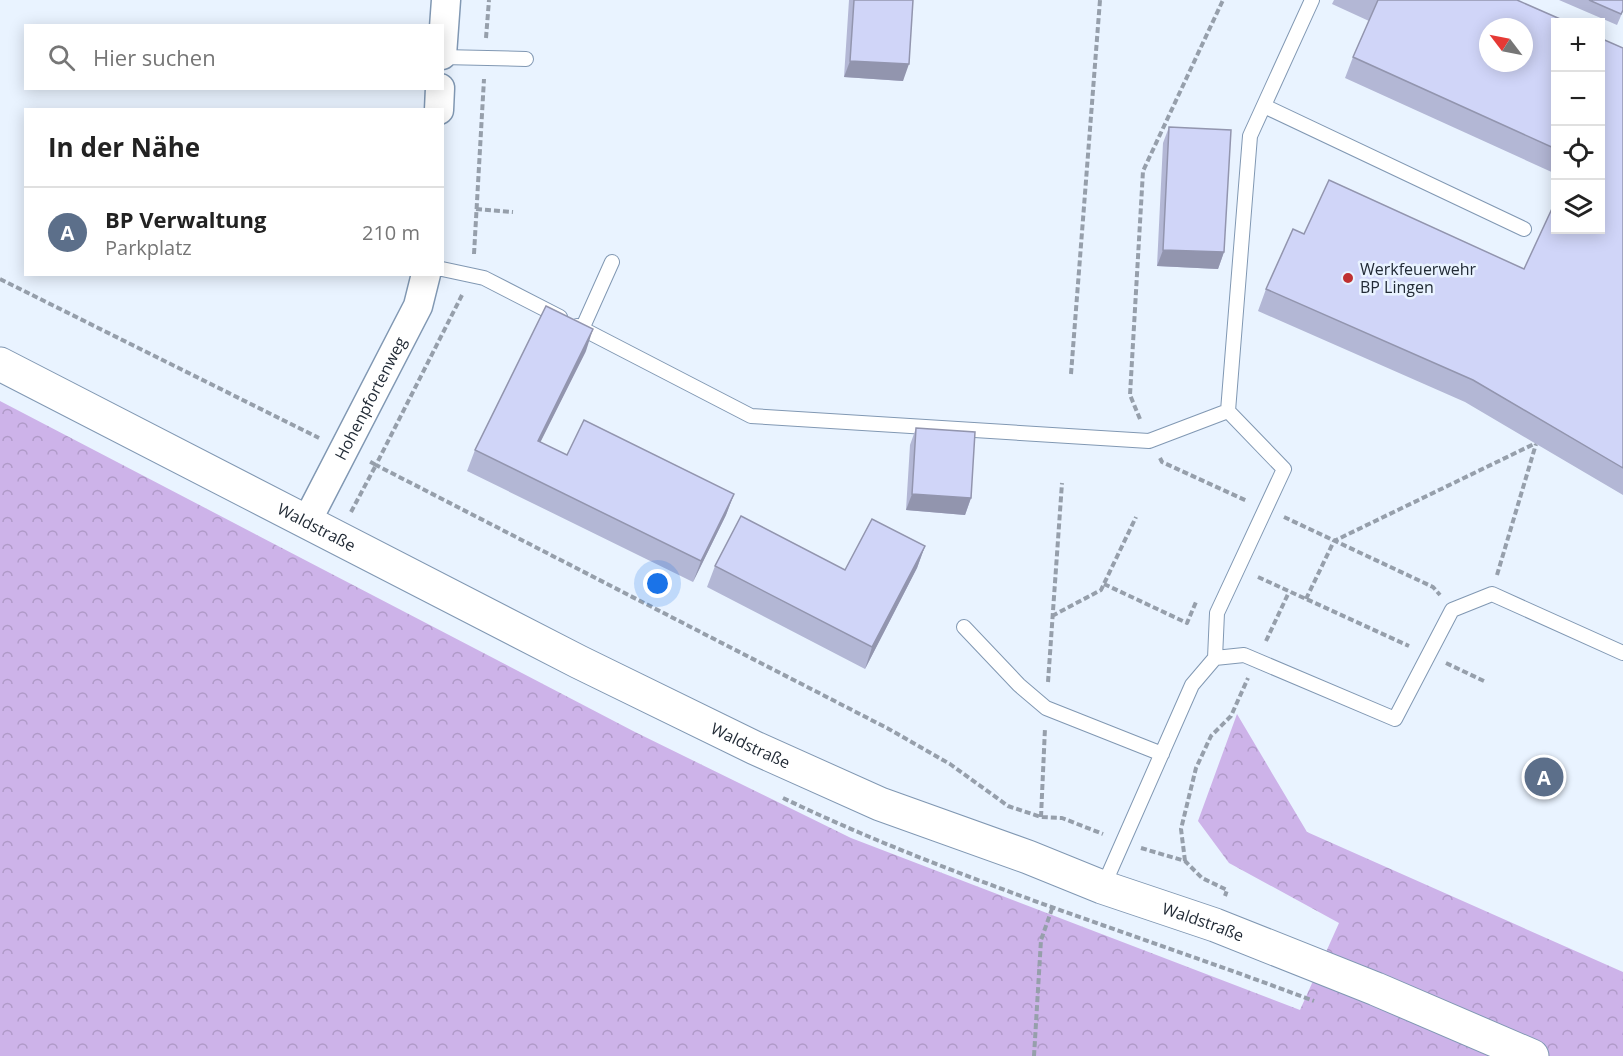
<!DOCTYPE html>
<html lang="de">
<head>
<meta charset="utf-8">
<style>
	:root { --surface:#fff; --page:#f6f6f6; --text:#222; --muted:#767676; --line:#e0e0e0; --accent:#111827 }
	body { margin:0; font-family:"Open Sans",sans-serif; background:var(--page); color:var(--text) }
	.controls { position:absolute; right:18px; top:18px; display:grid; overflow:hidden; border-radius:0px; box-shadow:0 3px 15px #0003 }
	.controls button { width:54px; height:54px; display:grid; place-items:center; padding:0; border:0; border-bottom:2px solid var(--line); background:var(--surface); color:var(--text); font:30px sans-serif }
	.compass { position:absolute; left:1479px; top:18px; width:54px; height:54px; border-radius:50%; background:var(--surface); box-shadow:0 3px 15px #0003; rotate:302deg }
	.you { position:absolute; left:658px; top:584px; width:21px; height:21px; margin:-15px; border:4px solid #fff; border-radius:50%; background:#1a73e8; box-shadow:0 0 0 9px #1a73e833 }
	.badge { display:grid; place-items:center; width:39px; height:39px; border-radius:50%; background:var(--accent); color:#fff; font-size:20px; font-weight:700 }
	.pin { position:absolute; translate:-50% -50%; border:3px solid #fff; box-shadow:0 2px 6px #0006 }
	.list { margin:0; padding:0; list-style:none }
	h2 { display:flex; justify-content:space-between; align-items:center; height:78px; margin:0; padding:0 24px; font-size:26px }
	h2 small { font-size:20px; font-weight:400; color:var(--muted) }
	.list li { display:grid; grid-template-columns:39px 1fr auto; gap:18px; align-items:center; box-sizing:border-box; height:90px; padding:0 24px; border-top:2px solid var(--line) }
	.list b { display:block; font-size:22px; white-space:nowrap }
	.list p { margin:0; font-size:20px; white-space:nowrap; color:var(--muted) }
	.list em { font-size:20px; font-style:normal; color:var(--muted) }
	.icon { flex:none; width:33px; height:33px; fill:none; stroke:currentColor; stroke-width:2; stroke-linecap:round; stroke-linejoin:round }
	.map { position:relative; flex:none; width:1623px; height:1056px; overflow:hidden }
	.search { position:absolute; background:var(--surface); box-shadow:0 3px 15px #0003; left:24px; top:24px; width:420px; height:66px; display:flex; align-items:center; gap:15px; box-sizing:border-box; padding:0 21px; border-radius:0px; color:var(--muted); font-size:22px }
	.panel { position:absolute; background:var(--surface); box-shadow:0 3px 15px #0003; left:24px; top:108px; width:420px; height:168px; border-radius:0px }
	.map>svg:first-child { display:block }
	.forest { fill:url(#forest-crowns) }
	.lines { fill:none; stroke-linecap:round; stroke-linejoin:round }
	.service-casing { stroke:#8198b3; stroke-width:16 }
	.minor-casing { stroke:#8198b3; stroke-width:31 }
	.tertiary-casing { stroke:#8198b3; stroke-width:35 }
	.path { stroke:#969fab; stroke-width:4; stroke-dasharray:6 3; stroke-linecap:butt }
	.service { stroke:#fff; stroke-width:14 }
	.minor { stroke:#fff; stroke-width:28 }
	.tertiary { stroke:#fff; stroke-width:33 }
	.wall { fill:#b3b7d5 }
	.shaded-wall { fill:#9295ae }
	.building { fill:#d0d5f8; stroke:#9295ae; stroke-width:1.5; fill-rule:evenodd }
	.poi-dot { fill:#bf3031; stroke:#e9f3ff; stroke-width:2 }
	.labels { text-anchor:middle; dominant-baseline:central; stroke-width:5; stroke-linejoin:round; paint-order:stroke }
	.poi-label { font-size:16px; fill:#222b36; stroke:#e9f3ff; text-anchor:start }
	.street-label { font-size:16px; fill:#222b36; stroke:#e9f3ff }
</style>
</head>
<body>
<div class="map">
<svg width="1623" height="1056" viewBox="0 0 1623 1056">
	<defs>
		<pattern id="forest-crowns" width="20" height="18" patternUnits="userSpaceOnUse" patternTransform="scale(1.5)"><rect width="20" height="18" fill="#cdb3e9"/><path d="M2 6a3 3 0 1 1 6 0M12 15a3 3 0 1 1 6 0" fill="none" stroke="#b09ac8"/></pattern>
	</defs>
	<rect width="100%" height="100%" fill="#e9f3ff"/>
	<path class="forest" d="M0 401 635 732 851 838 1300 1010 1339 923 1229 863 1198 821 1237 714 1307 832 1623 972V1056H0Z"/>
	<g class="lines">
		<g class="service-casing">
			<path id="service" d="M442 57 526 59
				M1264 106 1524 229
				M442 269 484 278 560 317
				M577 326 751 416 1149 441 1228 411
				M582 329 612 262
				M964 627 1019 685 1046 708 1162 754
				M1215 658 1217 613 1284 469 1228 411 1250 136 1312 0
				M1103 887 1192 685 1215 658 1244 655 1395 719 1452 610 1492 594 1623 653"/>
		</g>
		<g class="minor-casing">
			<g id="minor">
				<path d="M442 55 446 0"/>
				<path d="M439 110 440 88"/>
				<path id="s1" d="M307 521 418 306 426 274"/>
			</g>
		</g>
		<g class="tertiary-casing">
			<g id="tertiary">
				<path id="s2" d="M0 364 579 662 755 748 880 804 1028 857 1102 887 1215 925 1376 989 1532 1056"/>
			</g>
		</g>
		<path class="path" d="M486 38 489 0
			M476 209 513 212
			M474 254 484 79
			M0 279 319 438
			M462 295 376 465 887 728 950 764 1008 806 1041 817 1062 818 1103 834
			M1071 374 1100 0
			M1140 419 1130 395 1143 171 1223 0
			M1160 458 1162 462 1247 501
			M351 512 376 465 369 461
			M1284 517 1433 587 1440 595
			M1497 575 1536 444
			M1258 577 1409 646
			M1104 584 1187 623 1196 602
			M1306 599 1334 541 1536 443
			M1052 616 1101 590 1136 517
			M1266 641 1289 592
			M1446 663 1486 682
			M1048 682 1062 483
			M783 798C954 880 1137 934 1314 1001
			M1041 817 1045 728
			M1141 848 1185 861 1202 878 1227 890 1225 896
			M1185 861 1181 829 1196 768 1211 736 1231 716 1248 678
			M1034 1056 1041 940 1053 906"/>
		<use href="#service" class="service"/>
		<use href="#minor" class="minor"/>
		<use href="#tertiary" class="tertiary"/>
	</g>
	<path class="wall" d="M849 0H913L903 81 844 77Z
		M1334 0H1517L1556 22V174L1345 78 1353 57 1369 21 1332 4Z
		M1559 0H1623V11L1617 25Z
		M1623 48V495L1465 402 1258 311 1266 289 1304 234 1524 269 1556 230Z
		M1169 127 1224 252 1218 269 1157 266 1163 143Z
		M586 351 540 442 567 455 734 494 726 515 693 582 467 471 475 450Z
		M916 428 971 498 965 515 906 510 910 445Z
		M925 546 917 568 865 669 707 587 715 566 845 570Z"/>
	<path class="shaded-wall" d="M850 61 909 64 903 81 844 77Z
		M1163 250 1224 252 1218 269 1157 266Z
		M593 329 586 351 530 463 538 441Z
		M734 494 726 515 693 582 701 561Z
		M912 494 971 498 965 515 906 510Z
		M925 546 917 568 865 669 872 647Z"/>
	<path class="building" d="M854 0H913L909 64 850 61Z
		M1378 0H1517L1567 22H1556V149L1353 57ZM1488 27H1524V63H1488Z
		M1589 0H1623V10L1621 14Z
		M1600 38 1623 48V468L1473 380 1266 289 1293 229 1304 234 1329 180 1524 269 1556 200V230H1600Z
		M1169 127 1231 130 1224 252 1163 250Z
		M546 306 593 329 538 441 567 455 584 420 734 494 701 561 475 450Z
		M916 428 975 432 971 498 912 494Z
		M741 516 845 570 872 519 925 546 872 647 715 566Z"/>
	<circle class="poi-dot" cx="1348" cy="278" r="6"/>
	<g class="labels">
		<g class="poi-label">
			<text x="1360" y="269">Werkfeuerwehr<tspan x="1360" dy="18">BP Lingen</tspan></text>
		</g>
		<g class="street-label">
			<text stroke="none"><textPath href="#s1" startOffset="138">Hohenpfortenweg</textPath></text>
			<text stroke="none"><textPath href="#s2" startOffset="356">Waldstraße</textPath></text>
			<text stroke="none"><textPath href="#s2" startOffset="842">Waldstraße</textPath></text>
			<text stroke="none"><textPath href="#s2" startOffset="1328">Waldstraße</textPath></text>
		</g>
	</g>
</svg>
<div class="controls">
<button>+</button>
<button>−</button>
<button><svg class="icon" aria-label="locate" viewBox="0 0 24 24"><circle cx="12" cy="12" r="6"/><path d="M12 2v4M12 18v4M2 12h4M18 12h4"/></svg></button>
<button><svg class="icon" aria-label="layers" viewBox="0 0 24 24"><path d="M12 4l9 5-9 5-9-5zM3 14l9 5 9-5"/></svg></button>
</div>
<svg class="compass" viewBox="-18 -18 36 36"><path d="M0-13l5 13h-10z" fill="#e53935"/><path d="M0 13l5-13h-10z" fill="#767676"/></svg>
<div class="you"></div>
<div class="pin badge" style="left:1544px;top:777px;background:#5c6f8a">A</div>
<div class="search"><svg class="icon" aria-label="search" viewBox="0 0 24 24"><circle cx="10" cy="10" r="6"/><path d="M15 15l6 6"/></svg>Hier suchen</div>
<section class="panel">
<h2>In der Nähe<small></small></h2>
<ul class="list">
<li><span class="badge" style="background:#5c6f8a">A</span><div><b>BP Verwaltung</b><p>Parkplatz</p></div><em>210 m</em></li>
</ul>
</section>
</div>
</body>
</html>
